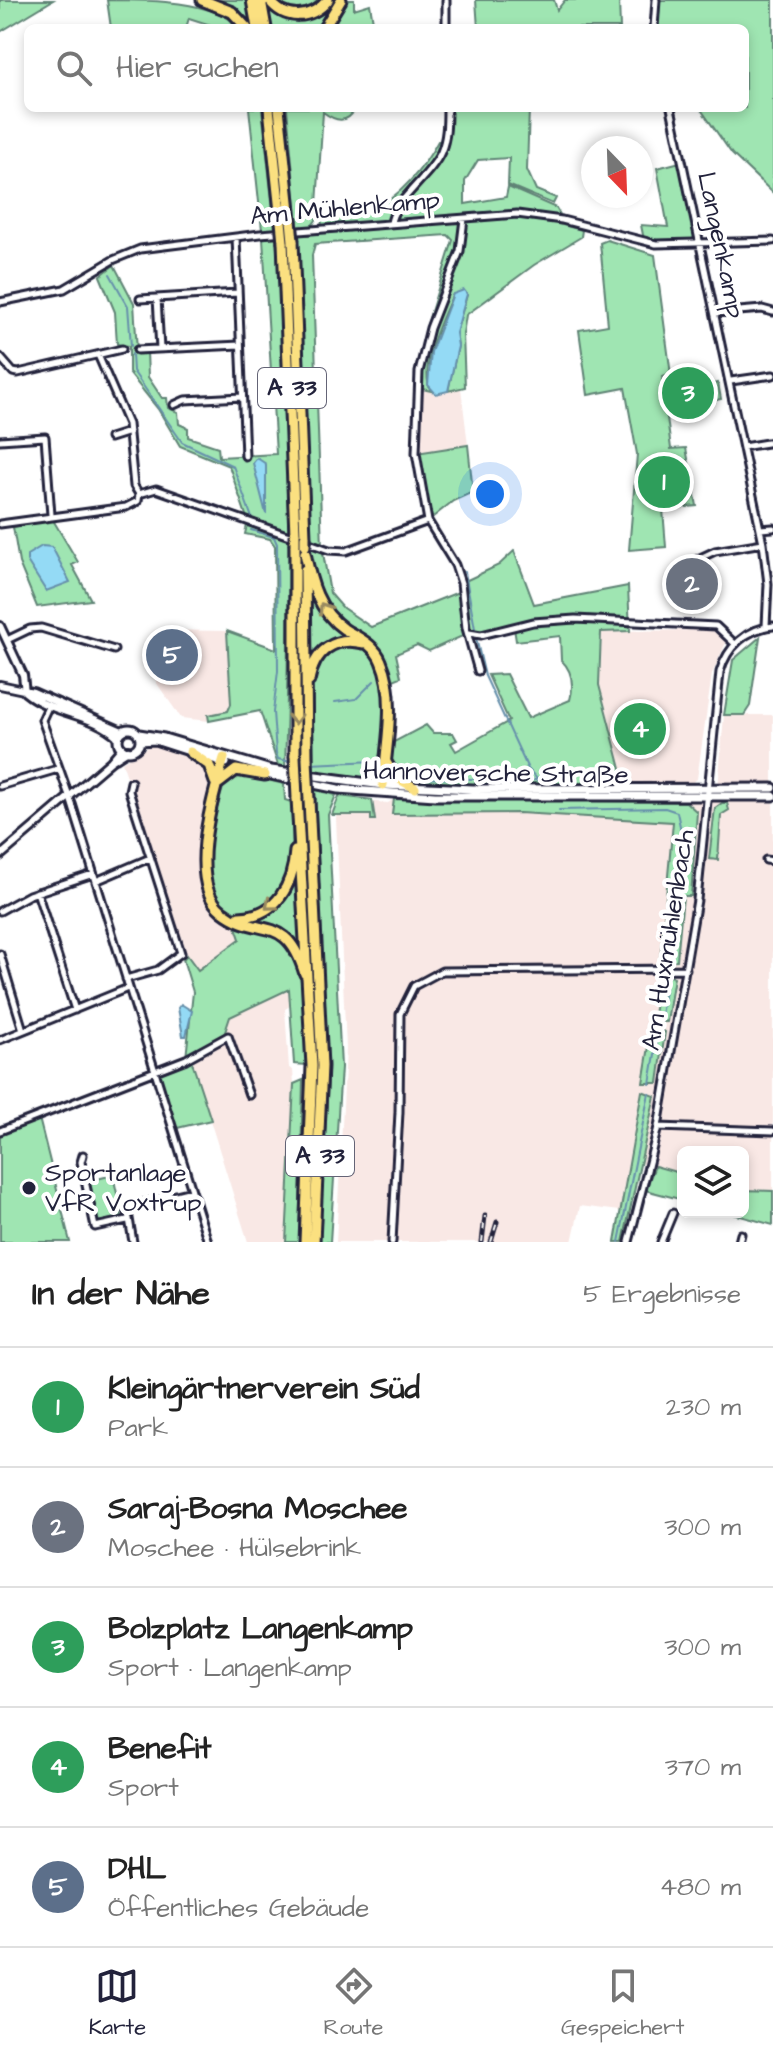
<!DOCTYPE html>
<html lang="de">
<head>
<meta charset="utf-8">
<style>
	:root { --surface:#fff; --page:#f6f6f6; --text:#222; --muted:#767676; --line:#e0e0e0; --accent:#22223b }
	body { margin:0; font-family:"Architects Daughter",sans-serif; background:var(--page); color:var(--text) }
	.controls { position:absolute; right:24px; bottom:24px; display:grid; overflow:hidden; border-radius:12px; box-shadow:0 4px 12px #0003 }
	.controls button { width:72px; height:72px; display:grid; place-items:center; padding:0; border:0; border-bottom:2px solid var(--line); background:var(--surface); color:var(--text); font:40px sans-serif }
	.compass { position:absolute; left:581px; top:136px; width:72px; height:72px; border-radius:50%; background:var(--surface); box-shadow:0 4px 12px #0003; rotate:157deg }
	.you { position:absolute; left:490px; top:494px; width:28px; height:28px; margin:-20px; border:6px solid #fff; border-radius:50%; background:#1a73e8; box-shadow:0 0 0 12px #1a73e833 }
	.badge { display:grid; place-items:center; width:52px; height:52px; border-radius:50%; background:var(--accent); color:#fff; font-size:26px; font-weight:700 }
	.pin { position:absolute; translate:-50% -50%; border:4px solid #fff; box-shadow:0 2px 8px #0006 }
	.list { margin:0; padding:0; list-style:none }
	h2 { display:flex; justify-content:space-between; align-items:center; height:104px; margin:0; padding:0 32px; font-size:34px }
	h2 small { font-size:26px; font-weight:400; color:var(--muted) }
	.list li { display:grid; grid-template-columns:52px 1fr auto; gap:24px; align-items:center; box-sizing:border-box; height:120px; padding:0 32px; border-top:2px solid var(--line) }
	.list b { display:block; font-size:30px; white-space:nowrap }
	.list p { margin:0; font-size:26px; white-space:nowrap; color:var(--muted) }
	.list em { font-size:26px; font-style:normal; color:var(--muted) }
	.icon { flex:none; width:44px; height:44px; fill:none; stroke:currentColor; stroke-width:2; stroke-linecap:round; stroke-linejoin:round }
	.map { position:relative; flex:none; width:773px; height:1242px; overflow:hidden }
	.search { position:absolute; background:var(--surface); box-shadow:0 4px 12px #0003; left:24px; right:24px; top:24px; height:88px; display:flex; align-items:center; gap:20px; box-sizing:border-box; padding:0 28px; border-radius:12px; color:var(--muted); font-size:30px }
	.sheet { height:704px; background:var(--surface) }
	nav { display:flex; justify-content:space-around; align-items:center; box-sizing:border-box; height:112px; border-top:2px solid var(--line); background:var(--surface); font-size:22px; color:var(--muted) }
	nav a { display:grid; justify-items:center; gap:4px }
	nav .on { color:var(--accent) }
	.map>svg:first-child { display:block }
	.built { fill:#f9e8e5 }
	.green { fill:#9fe5b2; stroke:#608476; stroke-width:2 }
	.water { fill:#94daf5; stroke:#6690ab; stroke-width:2 }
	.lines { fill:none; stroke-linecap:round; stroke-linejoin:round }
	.stream { stroke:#6690ab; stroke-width:2 }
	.minor-casing { stroke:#22223b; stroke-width:11 }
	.tertiary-casing { stroke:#22223b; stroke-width:12 }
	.secondary-casing { stroke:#22223b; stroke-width:13 }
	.motorway-casing { stroke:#22223b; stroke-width:15 }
	.minor { stroke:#fff; stroke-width:5 }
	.tertiary { stroke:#fff; stroke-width:6 }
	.secondary { stroke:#fff; stroke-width:7 }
	.motorway { stroke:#fbe080; stroke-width:9 }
	.rail-casing { stroke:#22223b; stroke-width:5 }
	.rail { stroke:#fff; stroke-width:2; stroke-dasharray:6; stroke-linecap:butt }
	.motorway-bridge-casing { stroke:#22223b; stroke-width:15; stroke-linecap:butt }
	.motorway-bridge { stroke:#fbe080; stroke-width:9 }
	.oneway { stroke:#998a61 }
	.poi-dot { fill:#22223b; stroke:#fff; stroke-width:3 }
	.labels { text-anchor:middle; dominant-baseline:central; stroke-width:8; stroke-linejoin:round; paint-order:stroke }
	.shield { fill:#fff; stroke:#646476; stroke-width:2 }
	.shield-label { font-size:24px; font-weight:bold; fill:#22223b }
	.street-label { font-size:26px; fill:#22223b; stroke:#fff }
	.poi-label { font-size:26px; fill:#22223b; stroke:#fff; text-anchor:start }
</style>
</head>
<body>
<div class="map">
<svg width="773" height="1242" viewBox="0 0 773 1242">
	<rect width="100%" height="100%" fill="#fff"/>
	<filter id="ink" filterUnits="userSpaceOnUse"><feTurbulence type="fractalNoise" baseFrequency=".0125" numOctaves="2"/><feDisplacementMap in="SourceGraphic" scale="16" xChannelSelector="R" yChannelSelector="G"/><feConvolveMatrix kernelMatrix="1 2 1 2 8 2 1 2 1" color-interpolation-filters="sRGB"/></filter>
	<g filter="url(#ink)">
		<path class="built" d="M418 388 436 393 461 388 468 445 416 453Z
			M155 630 227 631 231 704 228 711 208 715 209 721 181 718 156 682 152 664Z
			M716 630 727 640 712 674 697 779 691 783 625 784 599 685 601 631Z
			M724 715H773V1191L743 1190V1152H683V1174L629 1161 620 1211 580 1206 572 1242H336L346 1049 336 819 338 799 388 803 394 799 717 802Z
			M153 744 197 762 210 777 203 825 202 885 213 909 235 924 241 939 197 970 187 955 122 762Z
			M289 989 290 1006 285 1009 289 1068 293 1070 294 1084 286 1242H248L190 1056 230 1017Z"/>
		<path class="green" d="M0 0H53L0 32Z
			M107 0C148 0 214 0 241 28H220L189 18 186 28H111Z
			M210 0H248L254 28 227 6Z
			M272 0H325L316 9 291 13Z
			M332 0H338L331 16 319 28H272L267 3 290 19Z
			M346 0H354V9L370 4 374 28H330Z
			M476 0H554L557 10 565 0H619L620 28H478Z
			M656 0H773V193L732 154 700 108H745V28H654Z
			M249 108H262L275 229 262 230Z
			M287 108H356C347 125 335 121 323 112L316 220 311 227 298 228Z
			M450 108H529L527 170 536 190 556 198 553 204 508 185 509 158 478 160 465 181V204L506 197 508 187 556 208 561 216 517 212 436 217 433 224 517 218 543 220 582 230 581 237 534 265 466 315 463 334 465 387 448 391 458 346 456 333 467 295 453 294C443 316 418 368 431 391L418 388 429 328H426L453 240 448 235 315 244 312 255 322 547 330 593 343 608 371 627 461 591V583L499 565 514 551 534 604 628 586 630 631 601 632 599 685 625 784 480 785 414 782 400 777 389 760 390 744 426 725 433 733H453L457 740 451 743 456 751 509 721 488 675 506 674 528 718 570 700C574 685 573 671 561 660L560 636 516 641 514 628 481 635 469 633 429 651 417 645 396 654 401 677 391 681 388 668 324 607 311 564 298 235 321 233 322 217C338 215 358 215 372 209 399 199 425 166 438 141H448Z
			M684 161 702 241 644 240 641 225 668 227 657 168Z
			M276 237C290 414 291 592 285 769L279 768 260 711 209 721 208 715 228 711 231 704 227 631 276 649 275 546 270 539 245 534 248 521 229 466 180 446 158 409 129 373V346L117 344 115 312 100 276 114 265 134 303 137 351H147L148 377 162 398H167L168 408 178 412 179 424 188 428V437L218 447 219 457 276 454 263 238Z
			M607 240 655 255 671 375 662 377 671 449 686 448 697 506 663 509 666 547 629 550 637 454 625 388 588 395 579 330 608 325 600 243Z
			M705 375 707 385 718 383 721 399 668 410 664 381Z
			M468 445 473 492 453 501 428 521 416 453Z
			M53 520 78 562 72 565 91 600 37 607 19 563 13 527Z
			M310 587 320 609 356 639 326 644 310 666Z
			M760 637 750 706 744 715H724L733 660Z
			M339 643C347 644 357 644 364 647 398 661 381 746 377 773L371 779 314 774 312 674 315 664Z
			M247 775 284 784 285 800 291 802C292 829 298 882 274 901 266 907 254 911 245 915 182 904 214 819 226 778Z
			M315 790 336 795 328 815 341 1067 330 1242H319L328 1082Z
			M339 796 372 800 375 820H371V815H332Z
			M394 799 686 802 697 812 691 896H683L677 960 660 961 673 822 519 813 392 814Z
			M722 803H727L729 810 721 815 718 860 709 859 715 808Z
			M295 862 303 954 286 937 243 922 277 902Z
			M235 924C247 926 261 928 272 932 310 947 304 1030 307 1065L294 1064 289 989 230 1017 224 1035 190 1056 211 1120 173 1129 154 1069 186 1058 193 992 183 959 187 955 198 970 240 939Z
			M660 974 674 977 667 1022H653Z
			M652 1028 665 1032 658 1083H643Z
			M303 1080 299 1242H286L294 1084Z
			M642 1091 655 1096 623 1242H615Z
			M39 1118 70 1242H0V1134Z
			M655 1166 683 1174V1200L645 1190Z
			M113 1175 122 1217 98 1222 89 1181Z
			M743 1190 773 1191V1225L726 1212H743Z"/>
		<path class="water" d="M464 290 467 294 456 333 458 346 448 391 436 394 428 385 431 352 453 294Z
			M257 458 266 464V514L253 463Z
			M42 546 52 547 70 582 46 591 27 561V555Z
			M181 1004 192 1011 186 1036H183L178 1008Z"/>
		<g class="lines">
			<path class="stream" d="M110 274 128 306 131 346
				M132 354 133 371 182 442 233 466 252 518
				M251 530 274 537 277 544 278 671 273 712 276 753 278 759 291 762
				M465 572 475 629
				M476 638 485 676 528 769 538 780
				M335 702 356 699 374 681
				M391 761 398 772 413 778 537 780
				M309 764 376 761
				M559 810 665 808 677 812 681 831 669 961
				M660 1023 667 975
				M650 1084 659 1030
				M619 1242 649 1093"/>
			<g class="minor-casing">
				<path id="minor" d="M446 0V28
					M654 28 656 0
					M671 108 763 543 768 584 766 626
					M464 219 460 251 430 328 419 372 416 453 428 521 455 565 461 583 466 628 478 671
					M391 224C392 202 431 176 441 152 447 138 447 123 447 108
					M236 237 245 456
					M157 298 160 349
					M140 299 237 293
					M0 302 64 289 113 260 140 249 260 234 517 214 562 220 656 244 773 241
					M716 313 762 309 773 312
					M137 350 240 345
					M98 355 128 424 134 486 139 494
					M0 357 13 372 18 373 122 349
					M731 381 773 375
					M174 405 185 400 242 397
					M110 438 129 432
					M0 440 45 437 51 515
					M743 447 773 442
					M0 524 126 507 138 501 139 494 156 489 329 550 346 551 428 521
					M760 529 773 528
					M698 559 715 551 763 543
					M469 633 481 635 533 622 575 619 716 626 735 644
					M7 640 30 629 41 628 114 650
					M48 707 42 720 72 804 208 1242
					M0 786 58 769
					M766 860 773 861
					M96 881 150 858
					M37 892 75 1010
					M0 911 29 895 93 874
					M0 954 23 1030
					M126 979 158 970 181 953 129 791 131 782
					M0 1040 128 988
					M658 1127 773 1131
					M0 1131 186 1059 228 1036 249 1095
					M83 1155 81 1162 95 1227 127 1220
					M133 1242 127 1207 192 1191
					M392 1242 399 1112 400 1014 414 986 442 971 686 969
					M629 1242 658 1127 697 900 720 672C727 647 746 629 773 626
					M661 1242 673 1213
					M739 1242 741 1234"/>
			</g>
			<g class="tertiary-casing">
				<path id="tertiary" d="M0 626 23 675 25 692
					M0 685 33 692 122 731
					M25 692C53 715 93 713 118 737
					M111 761 128 750
					M0 856 111 761 122 748"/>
			</g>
			<g class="secondary-casing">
				<path id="secondary" d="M118 740a11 11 0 1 1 22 0a11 11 0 1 1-22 0Z
					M139 734 164 738 271 770 383 785 473 789 773 788
					M140 741 155 740 226 763
					M261 773 338 789 435 796H773"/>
			</g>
			<g class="motorway-casing">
				<path id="motorway" d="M202 0 232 12 247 28
					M252 0 257 28
					M261 0 266 28
					M269 0C285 21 311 20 328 0
					M324 28 341 0
					M269 108 281 221
					M279 108 291 220
					M293 241 305 537
					M283 242 295 534
					M295 545V756
					M305 553C311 582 318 611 344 629 358 638 374 644 381 661 397 697 386 748 383 785
					M305 570 307 759
					M309 681C314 651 334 636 363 643
					M190 752 209 765 215 782
					M224 758C213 796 186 883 222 911 259 940 286 911 305 974
					M386 762 394 776 415 788
					M219 783 236 770 265 775
					M297 798 312 1066 305 1242
					M309 800 322 1066 314 1242
					M239 917C277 916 293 885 295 851"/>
			</g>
			<use href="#minor" class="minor"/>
			<use href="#tertiary" class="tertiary"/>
			<use href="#secondary" class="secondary"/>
			<use href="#motorway" class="motorway"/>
			<g class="rail-casing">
				<path id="rail" d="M482 1242 485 1216
					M491 1242 497 1222"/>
			</g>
			<use href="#rail" class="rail"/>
			<g class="motorway-bridge-casing">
				<path id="motorway-bridge" d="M291 220 293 241
					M281 221 283 242
					M295 534V545
					M305 537V546
					M295 756 297 798
					M307 759 309 800"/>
			</g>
			<use href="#motorway-bridge" class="motorway-bridge"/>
		</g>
		<defs><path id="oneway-chevron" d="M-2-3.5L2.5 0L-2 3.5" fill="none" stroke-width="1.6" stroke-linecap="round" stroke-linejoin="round" transform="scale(2)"/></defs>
		<g class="oneway">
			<use href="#oneway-chevron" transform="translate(324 608) rotate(-124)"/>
			<use href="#oneway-chevron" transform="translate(295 719) rotate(89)"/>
			<use href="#oneway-chevron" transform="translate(270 905) rotate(140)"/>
		</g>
	</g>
	<circle class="poi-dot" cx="29" cy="1188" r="8"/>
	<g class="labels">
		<g class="shield">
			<rect x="258" y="368" width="68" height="40" rx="6"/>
			<rect x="286" y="1136" width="68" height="40" rx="6"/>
		</g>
		<g class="shield-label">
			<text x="292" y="388">A 33</text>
			<text x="320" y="1156">A 33</text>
		</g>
		<g class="street-label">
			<text transform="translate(345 208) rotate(-5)">Am Mühlenkamp</text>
			<text transform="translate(721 245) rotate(78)">Langenkamp</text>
			<text transform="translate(496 773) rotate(1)">Hannoversche Straße</text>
			<text transform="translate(668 940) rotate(-81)">Am Huxmühlenbach</text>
		</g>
		<g class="poi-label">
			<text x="45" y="1173">Sportanlage<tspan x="45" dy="30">VfR Voxtrup</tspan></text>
		</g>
	</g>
</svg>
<div class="controls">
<button><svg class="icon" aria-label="layers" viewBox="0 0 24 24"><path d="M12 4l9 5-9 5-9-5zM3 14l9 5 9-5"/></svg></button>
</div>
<svg class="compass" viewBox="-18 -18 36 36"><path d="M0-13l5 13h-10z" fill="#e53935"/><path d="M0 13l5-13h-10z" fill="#767676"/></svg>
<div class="you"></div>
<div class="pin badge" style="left:664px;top:482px;background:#2e9e5b">1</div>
<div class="pin badge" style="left:692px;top:584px;background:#6b7280">2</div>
<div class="pin badge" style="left:688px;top:393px;background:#2e9e5b">3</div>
<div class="pin badge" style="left:640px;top:729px;background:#2e9e5b">4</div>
<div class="pin badge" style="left:172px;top:655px;background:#5c6f8a">5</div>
<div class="search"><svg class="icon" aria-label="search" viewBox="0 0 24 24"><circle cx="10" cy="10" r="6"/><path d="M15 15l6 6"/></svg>Hier suchen</div>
</div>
<section class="sheet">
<h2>In der Nähe<small>5 Ergebnisse</small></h2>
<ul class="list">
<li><span class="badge" style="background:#2e9e5b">1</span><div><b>Kleingärtnerverein Süd</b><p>Park</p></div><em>230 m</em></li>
<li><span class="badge" style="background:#6b7280">2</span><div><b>Saraj-Bosna Moschee</b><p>Moschee · Hülsebrink</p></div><em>300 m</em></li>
<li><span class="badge" style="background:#2e9e5b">3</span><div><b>Bolzplatz Langenkamp</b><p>Sport · Langenkamp</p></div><em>300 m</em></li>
<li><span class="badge" style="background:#2e9e5b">4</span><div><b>Benefit</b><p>Sport</p></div><em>370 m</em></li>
<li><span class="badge" style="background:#5c6f8a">5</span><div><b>DHL</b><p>Öffentliches Gebäude</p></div><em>480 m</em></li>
</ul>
</section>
<nav>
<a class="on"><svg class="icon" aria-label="map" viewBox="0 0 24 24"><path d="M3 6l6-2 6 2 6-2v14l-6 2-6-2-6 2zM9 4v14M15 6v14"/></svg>Karte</a>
<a><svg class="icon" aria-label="directions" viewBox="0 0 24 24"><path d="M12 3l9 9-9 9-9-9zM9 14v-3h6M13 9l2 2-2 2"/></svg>Route</a>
<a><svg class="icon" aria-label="saved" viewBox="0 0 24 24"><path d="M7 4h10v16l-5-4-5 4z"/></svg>Gespeichert</a>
</nav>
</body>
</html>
